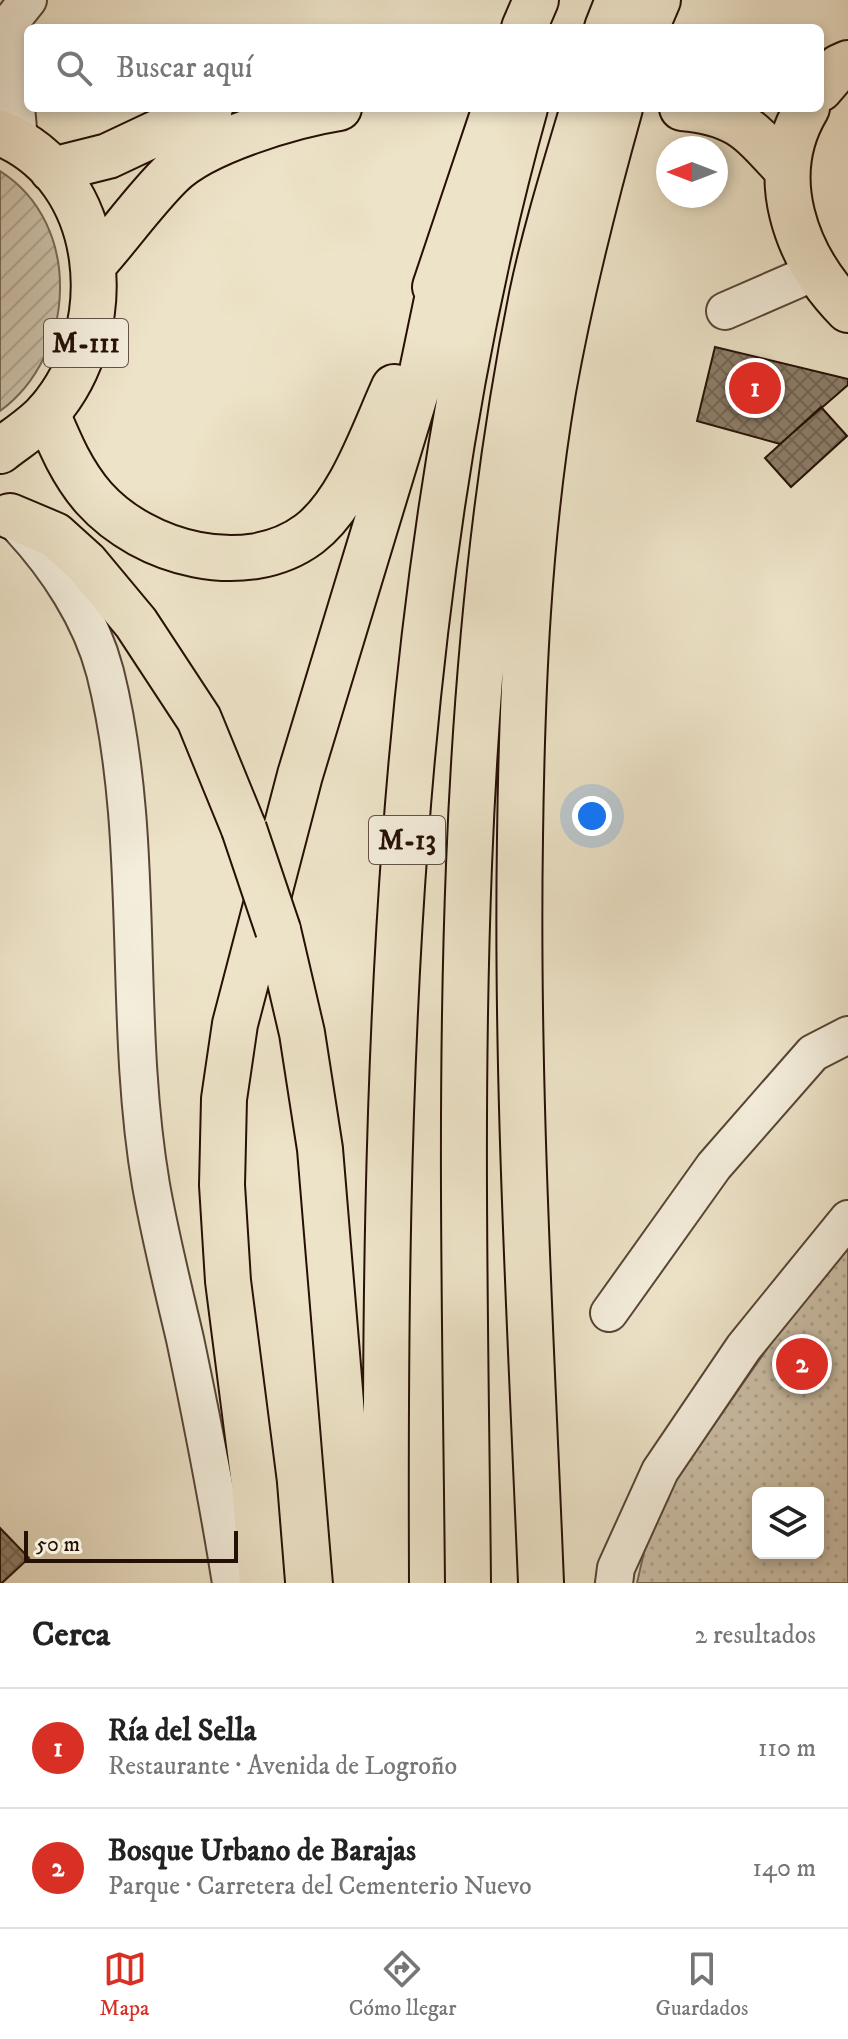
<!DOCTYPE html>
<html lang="es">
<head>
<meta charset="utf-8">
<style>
	:root { --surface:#fff; --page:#f6f6f6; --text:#222; --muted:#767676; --line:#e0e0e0; --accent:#d93025 }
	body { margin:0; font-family:"IM FELL DW Pica",serif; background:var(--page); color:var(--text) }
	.controls { position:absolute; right:24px; bottom:24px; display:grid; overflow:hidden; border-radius:12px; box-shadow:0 4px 12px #0003 }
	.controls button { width:72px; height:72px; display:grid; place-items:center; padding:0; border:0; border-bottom:2px solid var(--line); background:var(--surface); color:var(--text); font:40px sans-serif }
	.compass { position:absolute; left:656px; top:136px; width:72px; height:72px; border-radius:50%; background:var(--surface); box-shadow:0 4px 12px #0003; rotate:270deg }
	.scale { position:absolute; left:24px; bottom:20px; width:214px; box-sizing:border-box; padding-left:8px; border:4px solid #261005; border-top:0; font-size:22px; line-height:28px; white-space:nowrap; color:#261005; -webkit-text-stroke:6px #f3eddb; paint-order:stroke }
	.you { position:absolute; left:592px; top:816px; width:28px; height:28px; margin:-20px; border:6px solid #fff; border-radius:50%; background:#1a73e8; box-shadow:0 0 0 12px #1a73e833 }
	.badge { display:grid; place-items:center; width:52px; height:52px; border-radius:50%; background:var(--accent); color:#fff; font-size:26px; font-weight:700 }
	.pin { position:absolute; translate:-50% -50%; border:4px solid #fff; box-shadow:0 2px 8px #0006 }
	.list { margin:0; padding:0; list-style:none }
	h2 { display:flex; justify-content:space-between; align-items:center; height:104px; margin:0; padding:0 32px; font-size:34px }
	h2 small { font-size:26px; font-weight:400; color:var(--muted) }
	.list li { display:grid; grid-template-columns:52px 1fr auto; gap:24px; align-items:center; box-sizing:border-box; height:120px; padding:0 32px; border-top:2px solid var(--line) }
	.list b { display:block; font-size:30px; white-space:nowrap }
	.list p { margin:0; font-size:26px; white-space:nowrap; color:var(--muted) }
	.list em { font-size:26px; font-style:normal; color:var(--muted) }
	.icon { flex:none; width:44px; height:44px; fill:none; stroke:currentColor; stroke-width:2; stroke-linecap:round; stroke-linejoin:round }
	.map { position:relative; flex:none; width:848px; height:1583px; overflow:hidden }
	.search { position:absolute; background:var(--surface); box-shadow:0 4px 12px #0003; left:24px; right:24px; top:24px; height:88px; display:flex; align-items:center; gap:20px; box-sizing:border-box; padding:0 28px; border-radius:12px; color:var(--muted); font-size:30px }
	.sheet { height:344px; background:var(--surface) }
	nav { display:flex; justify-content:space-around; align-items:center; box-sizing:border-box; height:112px; border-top:2px solid var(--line); background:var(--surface); font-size:22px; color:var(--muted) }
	nav a { display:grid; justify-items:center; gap:4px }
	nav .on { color:var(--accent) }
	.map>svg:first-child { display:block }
	.grass { fill:url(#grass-dots); stroke:#786856; stroke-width:2; fill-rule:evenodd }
	.garden { fill:url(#garden-furrows); stroke:#786856; stroke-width:2 }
	.building { fill:url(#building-cross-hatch); stroke:#261005; stroke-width:2 }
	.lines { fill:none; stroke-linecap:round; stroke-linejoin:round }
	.minor-casing { stroke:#584536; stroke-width:40 }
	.major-casing { stroke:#261005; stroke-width:48 }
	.highway-casing { stroke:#261005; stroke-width:48 }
	.minor { stroke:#f3eddb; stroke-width:36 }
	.major { stroke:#ede3c8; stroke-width:44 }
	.highway { stroke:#ede3c8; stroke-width:44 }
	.highway-bridge-casing { stroke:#261005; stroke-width:48; stroke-linecap:butt }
	.highway-bridge { stroke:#ede3c8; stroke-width:44 }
	.labels { text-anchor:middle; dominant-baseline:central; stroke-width:7; stroke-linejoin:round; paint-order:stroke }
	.shield { fill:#f3eddb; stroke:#645245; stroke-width:2 }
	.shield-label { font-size:28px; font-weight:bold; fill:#261005 }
</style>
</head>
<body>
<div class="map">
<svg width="848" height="1583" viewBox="0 0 848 1583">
	<defs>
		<pattern id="grass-dots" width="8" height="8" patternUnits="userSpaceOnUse" patternTransform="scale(2)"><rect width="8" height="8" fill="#cbbfa7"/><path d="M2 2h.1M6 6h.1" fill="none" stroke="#aea38e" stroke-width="1.8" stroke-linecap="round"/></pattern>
		<pattern id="garden-furrows" width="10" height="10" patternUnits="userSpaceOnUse" patternTransform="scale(2)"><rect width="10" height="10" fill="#cbbfa7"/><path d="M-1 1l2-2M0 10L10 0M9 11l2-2" fill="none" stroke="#aea38e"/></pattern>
		<pattern id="building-cross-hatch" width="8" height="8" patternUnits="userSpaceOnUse" patternTransform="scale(2)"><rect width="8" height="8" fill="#8d7e6a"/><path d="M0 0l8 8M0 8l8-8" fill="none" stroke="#736655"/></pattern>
	</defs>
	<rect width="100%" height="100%" fill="#ede3c8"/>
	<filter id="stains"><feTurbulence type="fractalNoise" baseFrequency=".0025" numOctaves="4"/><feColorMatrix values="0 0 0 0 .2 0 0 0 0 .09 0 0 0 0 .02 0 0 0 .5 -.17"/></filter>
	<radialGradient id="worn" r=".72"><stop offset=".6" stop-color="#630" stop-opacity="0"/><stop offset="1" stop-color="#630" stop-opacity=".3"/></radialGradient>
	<path class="grass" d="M848 1233V1583H637L653 1512ZM758 1493H818V1553H758Z"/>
	<path class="garden" d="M0 171C84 224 76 356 0 411Z"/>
	<path class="building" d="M715 347 848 379V385L780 444 697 421Z
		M821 407 847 436 791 487 765 458Z
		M0 1528 29 1558 2 1583H0Z"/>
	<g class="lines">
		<g class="minor-casing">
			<path id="minor" d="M9 29 19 140
				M0 35 28 0
				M725 311 817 271
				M20 527C57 567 91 618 105 672 147 839 122 1015 151 1185 160 1236 173 1288 185 1339 202 1420 218 1501 231 1583
				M609 1313 714 1166 813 1053 848 1035
				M614 1583 616 1568 660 1471 744 1347 848 1219"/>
		</g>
		<g class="major-casing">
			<path id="major" d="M820 89 839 67 848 63
				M682 108C738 113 750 130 786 169
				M807 108C766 176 795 256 848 310
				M0 133C109 177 120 330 48 412 35 427 15 439 0 451
				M52 170 108 156 210 108
				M94 264C120 235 143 202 170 175 202 142 294 115 339 108"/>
		</g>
		<g class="highway-casing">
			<path id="highway" d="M524 28 536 0
				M607 28 618 0
				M646 28 658 0
				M435 287 495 108
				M47 413C60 444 72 473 94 498 144 554 246 581 309 534 350 503 373 433 394 387
				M10 516 55 535 86 563 136 623 199 719 244 829
				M278 930 302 1033 320 1149 356 1583
				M262 1583 254 1484 228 1281 222 1185 224 1099 235 1024 300 775 421 376 445 261
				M386 1583C384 1094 393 582 525 108
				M468 1583C464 1157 447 715 532 295 545 233 565 169 583 108
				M541 1583C531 1334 516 1086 520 837 522 689 528 538 553 391 570 296 594 201 620 108"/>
		</g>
		<use href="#minor" class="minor"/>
		<use href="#major" class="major"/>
		<use href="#highway" class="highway"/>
		<g class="highway-bridge-casing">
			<path id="highway-bridge" d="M244 829 278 930"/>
		</g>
		<use href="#highway-bridge" class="highway-bridge"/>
	</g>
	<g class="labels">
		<g class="shield">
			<rect x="44" y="319" width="84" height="48" rx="6"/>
			<rect x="369" y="816" width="76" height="48" rx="6"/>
		</g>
		<g class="shield-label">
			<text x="86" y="343">M-111</text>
			<text x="407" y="840">M-13</text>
		</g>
	</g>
	<rect width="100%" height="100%" filter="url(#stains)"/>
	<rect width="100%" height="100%" fill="url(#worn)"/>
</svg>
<div class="controls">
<button><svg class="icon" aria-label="layers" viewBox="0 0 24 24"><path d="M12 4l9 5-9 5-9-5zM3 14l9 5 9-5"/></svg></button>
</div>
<svg class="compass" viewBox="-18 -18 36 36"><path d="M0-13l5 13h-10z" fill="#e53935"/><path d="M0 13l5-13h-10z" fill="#767676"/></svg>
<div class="scale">50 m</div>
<div class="you"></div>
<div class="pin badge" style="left:755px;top:388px">1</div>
<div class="pin badge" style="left:802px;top:1364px">2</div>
<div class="search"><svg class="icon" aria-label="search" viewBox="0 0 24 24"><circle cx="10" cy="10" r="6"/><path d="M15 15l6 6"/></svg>Buscar aquí</div>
</div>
<section class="sheet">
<h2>Cerca<small>2 resultados</small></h2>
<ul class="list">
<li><span class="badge">1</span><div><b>Ría del Sella</b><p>Restaurante · Avenida de Logroño</p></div><em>110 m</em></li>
<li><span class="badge">2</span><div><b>Bosque Urbano de Barajas</b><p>Parque · Carretera del Cementerio Nuevo</p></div><em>140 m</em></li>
</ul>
</section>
<nav>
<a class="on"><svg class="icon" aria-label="map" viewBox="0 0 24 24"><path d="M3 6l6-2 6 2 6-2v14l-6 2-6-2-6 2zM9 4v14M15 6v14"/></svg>Mapa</a>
<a><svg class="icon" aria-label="directions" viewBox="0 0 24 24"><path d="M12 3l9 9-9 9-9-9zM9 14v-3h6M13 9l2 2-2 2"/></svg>Cómo llegar</a>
<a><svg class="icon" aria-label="saved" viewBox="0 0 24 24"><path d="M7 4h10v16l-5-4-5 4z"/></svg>Guardados</a>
</nav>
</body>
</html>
